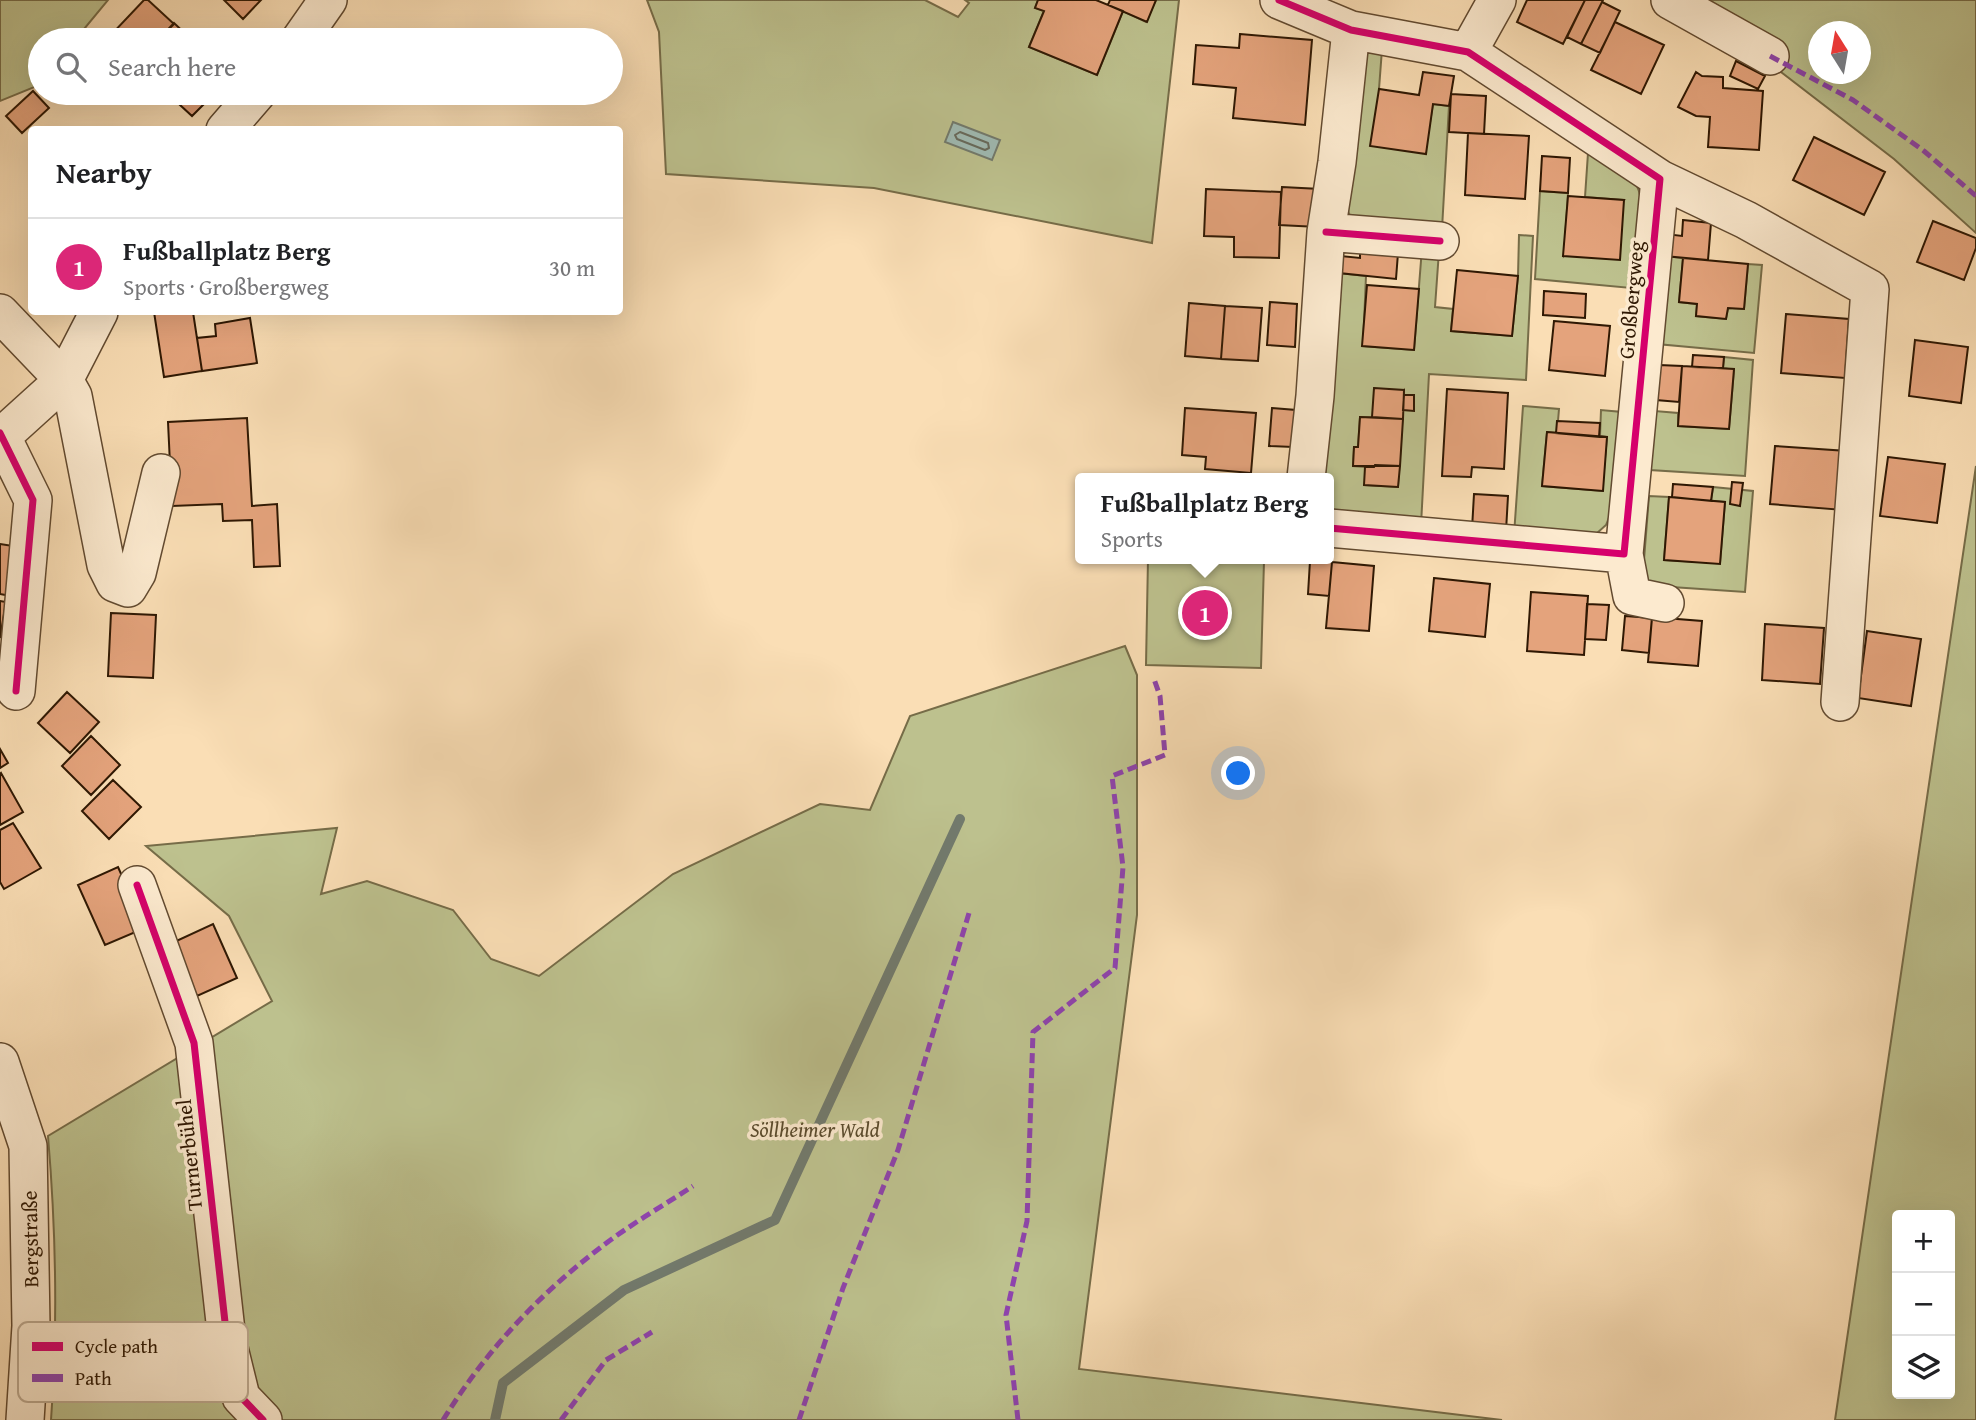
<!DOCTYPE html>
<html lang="en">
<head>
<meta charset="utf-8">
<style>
	:root { --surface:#fff; --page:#f2f2f2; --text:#202124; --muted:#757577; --line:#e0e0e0; --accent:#db2777 }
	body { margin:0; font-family:"Gentium Book Plus",serif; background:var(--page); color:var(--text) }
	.controls { position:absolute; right:21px; bottom:21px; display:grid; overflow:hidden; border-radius:7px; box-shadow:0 7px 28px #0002 }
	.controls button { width:63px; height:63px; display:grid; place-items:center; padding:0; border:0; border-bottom:2px solid var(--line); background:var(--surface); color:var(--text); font:35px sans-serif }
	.compass { position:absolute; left:1808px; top:21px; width:63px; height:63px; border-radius:50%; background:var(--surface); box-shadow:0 7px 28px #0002; rotate:349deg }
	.you { position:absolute; left:1239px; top:774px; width:24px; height:24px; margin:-18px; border:5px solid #fff; border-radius:50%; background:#1a73e8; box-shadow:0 0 0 10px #1a73e833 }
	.badge { display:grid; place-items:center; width:46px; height:46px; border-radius:50%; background:var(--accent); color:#fff; font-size:23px; font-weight:700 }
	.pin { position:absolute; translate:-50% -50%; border:4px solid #fff; box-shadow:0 2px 7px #0006 }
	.popup { position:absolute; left:1075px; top:473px; width:259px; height:91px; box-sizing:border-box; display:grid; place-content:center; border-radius:7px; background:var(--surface); filter:drop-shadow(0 2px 5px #0005); font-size:23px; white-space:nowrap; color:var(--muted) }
	.popup b { font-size:26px; color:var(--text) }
	.popup::after { content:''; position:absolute; left:50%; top:100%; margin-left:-14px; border:14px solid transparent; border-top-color:var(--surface) }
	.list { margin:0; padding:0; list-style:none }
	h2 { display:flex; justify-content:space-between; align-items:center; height:91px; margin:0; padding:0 28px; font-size:30px }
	h2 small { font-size:23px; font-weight:400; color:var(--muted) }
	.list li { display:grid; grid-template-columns:46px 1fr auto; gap:21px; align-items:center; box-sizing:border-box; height:98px; padding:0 28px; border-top:2px solid var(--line) }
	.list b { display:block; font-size:26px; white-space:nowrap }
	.list p { margin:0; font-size:23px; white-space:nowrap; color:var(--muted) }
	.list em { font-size:23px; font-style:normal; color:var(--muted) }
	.icon { flex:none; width:38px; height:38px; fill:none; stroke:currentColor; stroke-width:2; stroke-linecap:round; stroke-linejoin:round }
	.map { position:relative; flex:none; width:1976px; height:1420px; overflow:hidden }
	.search { position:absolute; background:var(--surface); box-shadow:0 7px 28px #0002; left:28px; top:28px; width:595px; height:77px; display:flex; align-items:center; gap:18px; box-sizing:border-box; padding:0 24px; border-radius:38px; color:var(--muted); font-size:26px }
	.panel { position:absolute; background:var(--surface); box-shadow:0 7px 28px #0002; left:28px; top:126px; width:595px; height:189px; border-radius:7px }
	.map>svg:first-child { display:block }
	.green { fill:#bdc18e; stroke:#766c48; stroke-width:2; fill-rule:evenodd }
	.water { fill:#9fbbb4; stroke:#727a6d; stroke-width:2 }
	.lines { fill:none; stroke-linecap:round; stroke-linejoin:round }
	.shore { stroke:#676a5c; stroke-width:2 }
	.stream { stroke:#727a6d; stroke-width:10 }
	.building { fill:#e4a37c; stroke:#2f1803; stroke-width:2 }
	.minor-casing { stroke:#624a30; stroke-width:40 }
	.minor { stroke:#fceacf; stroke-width:37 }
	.quiet { stroke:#8e44ad; stroke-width:5; stroke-dasharray:10 5; stroke-linecap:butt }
	.cycleway-casing { stroke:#fceacf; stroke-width:11 }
	.cycleway { stroke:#d6006c; stroke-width:7 }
	.labels { text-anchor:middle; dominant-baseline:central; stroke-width:7; stroke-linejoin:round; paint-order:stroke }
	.street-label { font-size:21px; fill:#2f1803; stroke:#fceacf }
	.park-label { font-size:21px; font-style:italic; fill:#5a4b2d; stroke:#fceacf }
	.key { fill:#fceacf; stroke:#beab92; stroke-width:2 }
	.key-label { font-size:19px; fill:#2f1803 }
</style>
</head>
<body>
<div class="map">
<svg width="1976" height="1420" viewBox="0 0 1976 1420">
	<rect width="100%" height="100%" fill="#fadeb5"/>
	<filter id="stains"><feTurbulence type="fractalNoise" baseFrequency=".00286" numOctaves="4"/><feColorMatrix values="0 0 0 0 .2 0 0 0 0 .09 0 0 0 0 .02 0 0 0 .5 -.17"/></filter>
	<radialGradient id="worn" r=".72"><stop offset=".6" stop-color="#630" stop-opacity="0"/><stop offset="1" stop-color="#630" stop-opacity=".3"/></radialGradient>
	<path class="green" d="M0 0H108L75 40H40V82L37 86 0 101Z
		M647 0H925L958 17 969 3 965 0H1038L1035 8 1044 11 1029 47 1097 75 1123 11 1146 22 1156 0H1179L1152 243 874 188 666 174 659 32Z
		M1709 0H1976V233L1894 159 1781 72 1782 47ZM1818 32H1860V74H1818Z
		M1382 49 1379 89 1425 153 1433 104 1449 106 1442 229 1359 222 1349 214 1345 202 1360 62 1368 52Z
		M1588 153C1614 166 1635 167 1641 199L1631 288 1535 279 1540 191 1568 193 1564 256 1624 200 1585 197Z
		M1519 235 1533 236 1526 380 1429 374 1421 525 1335 514 1329 506V478H1323L1339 273 1366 276 1363 346 1414 350 1422 248 1439 251 1435 307 1453 309 1451 331 1512 336 1518 276ZM1404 390V395H1414L1413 410H1403L1398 487 1365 485V467L1353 466 1354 447H1358L1360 417H1372Z
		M1664 256 1683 258 1679 302 1697 304 1696 316 1726 319 1728 308 1744 309 1748 264 1762 265 1754 353 1657 344Z
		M1724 357 1753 360 1745 476 1650 470 1655 411 1678 413V426L1729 429 1734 370 1723 368Z
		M1523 406 1559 409 1557 433 1547 432 1542 486 1602 491 1607 437 1600 436 1601 410 1622 412 1612 510 1606 525 1596 534 1514 535Z
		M1976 466V1420H1835ZM1950 1215V1394H1897V1215Z
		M1713 487 1753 491 1745 592 1642 585 1649 496 1669 497 1664 560 1720 563 1725 502 1711 501Z
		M1148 559 1264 561 1261 668 1146 665Z
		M1125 646 1137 675V915L1079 1369 1502 1420H51C58 1325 56 1231 48 1136L272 1001 229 916 146 846 337 828 321 894 367 881 453 910 491 959 539 976 673 874 820 804 870 810 910 716Z"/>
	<path class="water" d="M953 122 1000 140 992 160 945 142Z"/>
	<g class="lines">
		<path class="shore" d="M960 132 988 143 989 148 985 150 957 139 955 135Z"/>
		<path class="stream" d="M495 1420 503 1383 624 1290 775 1220 960 819"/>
	</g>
	<path class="building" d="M144 0H148L174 24 158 40H111L108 38Z
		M224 0H261L243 19Z
		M1038 0H1096L1123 11 1097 75 1029 47 1044 11 1035 8Z
		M1110 0H1156L1147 22 1108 5Z
		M1527 0H1585L1563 44 1517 22Z
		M1585 0H1603L1581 44 1567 37Z
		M1602 2 1620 11 1600 53 1581 44Z
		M1615 22 1664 45 1641 94 1591 70Z
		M174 23 192 40H158Z
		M1240 34 1312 40 1305 125 1233 118 1236 88 1193 84 1196 45 1239 48Z
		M1736 61 1765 76 1758 89 1730 76Z
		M1423 72 1454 76 1449 106 1433 104 1426 154 1370 146 1379 89 1419 95Z
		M1696 72 1702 76 1723 77V88L1763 91 1759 150 1708 147 1710 117 1696 116 1678 107Z
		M33 91 49 108 22 133 6 116Z
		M167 93H215L192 116Z
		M1451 94 1486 96 1484 134 1449 132Z
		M1468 133 1529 136 1525 199 1465 195Z
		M1814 137 1885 172 1864 215 1793 180Z
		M1542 156 1570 158 1568 193 1540 191Z
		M1282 187 1320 189 1318 227 1279 225Z
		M1206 189 1281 192 1279 258 1234 257V237L1204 236Z
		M1568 196 1624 200 1620 260 1563 256Z
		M1683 220 1711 223 1708 260 1664 256 1666 234 1682 236Z
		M1933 221 1976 238V248L1964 280 1917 262Z
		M1360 250 1398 253 1396 279 1339 273 1341 256 1360 258Z
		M1683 258 1748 264 1744 309 1728 308 1726 319 1696 316 1697 304 1679 302Z
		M1457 270 1518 276 1512 336 1451 331Z
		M1367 285 1419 289 1414 350 1362 346Z
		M1544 291 1586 294 1585 318 1543 315Z
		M1270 302 1297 304 1295 347 1267 345Z
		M1189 303 1225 306 1221 359 1185 356Z
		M1225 306 1262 308 1258 361 1221 359Z
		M154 312H193L202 371 164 377Z
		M1786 314 1849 319 1845 378 1781 373Z
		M250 318 257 363 202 371 197 338 216 336 215 324Z
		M1554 321 1610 326 1605 376 1549 370Z
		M1915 340 1968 347 1961 403 1909 396Z
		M1693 355 1724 357 1723 368 1692 367Z
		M1659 365 1682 366 1679 402 1656 400Z
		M1682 366 1734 369 1729 429 1678 426Z
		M1374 388 1404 390 1403 419 1372 417Z
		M1447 389 1508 393 1504 469 1472 467 1471 477 1442 476Z
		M1404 395H1414V411L1403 410Z
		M1185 408 1256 413 1251 473 1205 469 1206 457 1182 455Z
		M1272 408 1296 410 1293 447 1269 446Z
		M1360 417 1403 419 1400 466H1353L1354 447H1358Z
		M247 418 252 506 277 504 280 566 254 567 252 520 223 521 222 504 172 506 168 422Z
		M1557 421 1600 423 1599 437 1556 433Z
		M1547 432 1607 437 1603 491 1542 486Z
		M1775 446 1847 451 1843 510 1770 504Z
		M1888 457 1945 464 1937 523 1880 516Z
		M1375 465 1400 466 1398 487 1364 485 1365 467H1374Z
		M1732 482 1743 483 1740 506 1730 504Z
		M1673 484 1713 487 1711 501 1672 497Z
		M1474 494 1508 496 1506 531 1472 529Z
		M1669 497 1725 502 1720 564 1664 560Z
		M0 544 26 548 21 598 0 594Z
		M1310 561 1332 562 1329 596 1308 594Z
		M1332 562 1374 566 1369 631 1326 628Z
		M1434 578 1490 584 1485 637 1429 631Z
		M1531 592 1588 596 1584 655 1527 651Z
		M0 601 6 602 0 638Z
		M1587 604 1609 605 1606 640 1585 639Z
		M111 613 156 615 153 678 108 676Z
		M1625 616 1652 618 1649 653 1622 650Z
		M1652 617 1702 621 1698 666 1648 662Z
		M1765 624 1824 628 1820 684 1762 680Z
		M1867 631 1921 639 1911 706 1858 698Z
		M67 692 99 722 70 753 38 723Z
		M91 736 120 765 91 795 62 766Z
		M0 749 8 763 0 768Z
		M1 773 23 812 0 825V774Z
		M113 780 141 807 109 839 82 811Z
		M13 823 41 868 4 889 0 882V830Z
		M118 867 145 928 105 945 78 885Z
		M213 924 237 978 197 996 172 943Z"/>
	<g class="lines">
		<g class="minor-casing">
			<path id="minor" d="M1279 0 1351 30 1468 52 1660 179 1624 554 1329 528
				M1670 0 1770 56
				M300 40 328 0
				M1468 52 1497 0
				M225 130 257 93
				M1660 179 1746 220 1870 289 1840 702
				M1326 232 1440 241
				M0 313 64 380 73 396 106 565 115 583 128 588 137 573 161 473
				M0 433 33 500 16 691
				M0 438 64 380 99 312
				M1306 478 1315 396 1326 232 1337 162 1351 30
				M1624 554 1632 596 1665 603
				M137 885 194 1043 227 1340 241 1397 263 1420
				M0 1062 28 1146 31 1326 25 1420"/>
		</g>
		<use href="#minor" class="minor"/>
		<path class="quiet" d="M1770 56 1853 100 1924 151 1976 196
			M443 1420C484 1354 534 1299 596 1251 626 1227 661 1207 693 1186
			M561 1420 606 1360 652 1332
			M799 1420 843 1288 898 1150 969 913
			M1018 1420 1006 1315 1027 1221 1033 1032 1115 968 1123 867 1112 776 1165 755 1160 696 1154 679"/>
		<g class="cycleway-casing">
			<path id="cycleway" d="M1279 0 1351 30 1468 52 1660 179 1624 554 1329 528
				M1326 232 1440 241
				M0 433 33 500 16 691
				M137 885 194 1043 227 1340 241 1397 263 1420"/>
		</g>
		<use href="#cycleway" class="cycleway"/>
	</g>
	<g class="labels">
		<g class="street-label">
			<text transform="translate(1631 300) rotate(-85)">Großbergweg</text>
			<text transform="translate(189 1155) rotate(-96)">Turnerbühel</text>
			<text transform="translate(30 1239) rotate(-91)">Bergstraße</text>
		</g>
		<g class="park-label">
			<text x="815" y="1129">Söllheimer Wald</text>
		</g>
	</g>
	<rect x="18" y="1322" width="230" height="80" rx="10" class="key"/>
	<rect x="32" y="1342" width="31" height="9" fill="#d6006c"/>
	<rect x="32" y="1374" width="31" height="8" fill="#8e44ad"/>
	<g class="key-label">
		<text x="75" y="1353">Cycle path</text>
		<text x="75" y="1385">Path</text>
	</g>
	<rect width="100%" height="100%" filter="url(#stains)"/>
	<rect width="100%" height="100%" fill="url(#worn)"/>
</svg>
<div class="controls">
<button>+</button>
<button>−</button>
<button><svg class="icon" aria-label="layers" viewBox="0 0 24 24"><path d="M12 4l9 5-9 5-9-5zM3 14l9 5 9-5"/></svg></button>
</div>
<svg class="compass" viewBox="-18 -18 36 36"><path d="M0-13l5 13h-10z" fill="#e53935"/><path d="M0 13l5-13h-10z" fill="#757577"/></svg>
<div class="you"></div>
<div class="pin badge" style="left:1205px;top:613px">1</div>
<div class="popup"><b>Fußballplatz Berg</b>Sports</div>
<div class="search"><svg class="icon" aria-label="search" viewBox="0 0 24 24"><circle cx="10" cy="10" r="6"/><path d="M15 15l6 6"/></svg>Search here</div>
<section class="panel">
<h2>Nearby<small></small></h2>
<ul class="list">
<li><span class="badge">1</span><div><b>Fußballplatz Berg</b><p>Sports · Großbergweg</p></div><em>30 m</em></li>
</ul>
</section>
</div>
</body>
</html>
